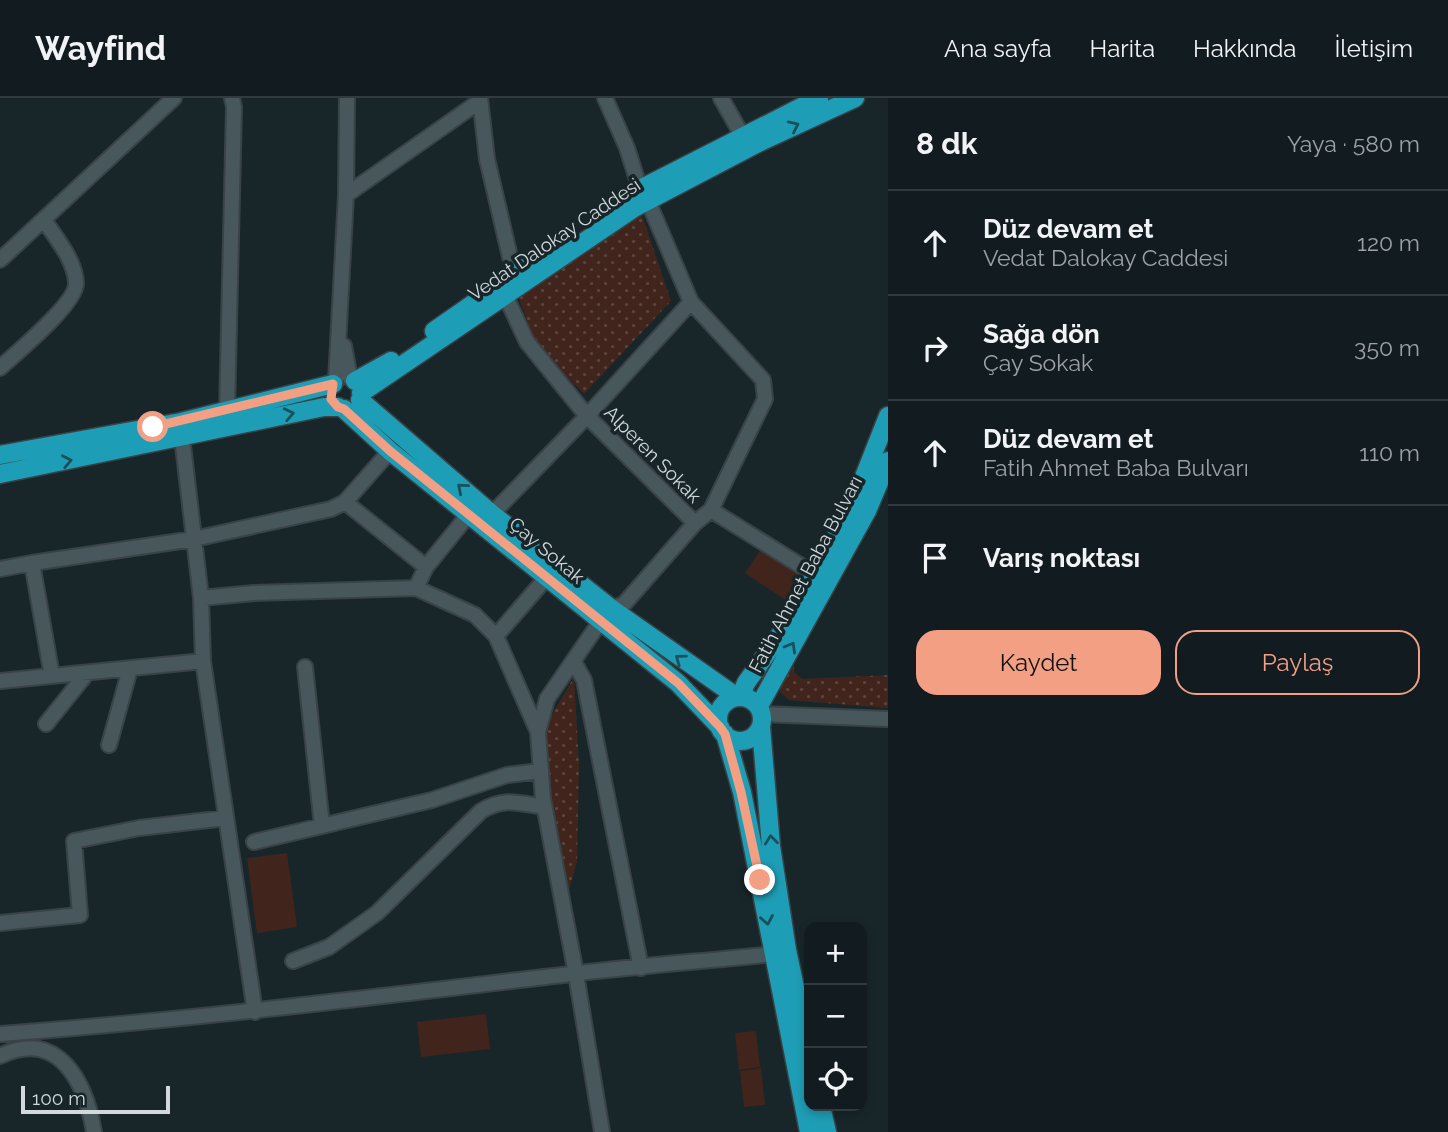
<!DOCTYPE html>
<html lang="tr">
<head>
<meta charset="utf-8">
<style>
	:root { --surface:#121c20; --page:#1b2529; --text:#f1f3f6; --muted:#9ca1a5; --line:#313a3e; --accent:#f39f84 }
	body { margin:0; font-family:Raleway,sans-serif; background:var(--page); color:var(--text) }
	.controls { position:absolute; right:21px; bottom:21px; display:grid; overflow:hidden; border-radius:14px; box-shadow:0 4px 10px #0003 }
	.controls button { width:63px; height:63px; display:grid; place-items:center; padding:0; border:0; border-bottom:2px solid var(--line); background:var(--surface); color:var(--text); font:35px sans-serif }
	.scale { position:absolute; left:21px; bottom:18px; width:149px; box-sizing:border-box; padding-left:7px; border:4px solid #d1d9dc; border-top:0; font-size:19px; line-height:24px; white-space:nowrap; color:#d1d9dc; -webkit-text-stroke:5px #18262a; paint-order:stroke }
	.stop { position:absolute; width:21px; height:21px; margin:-16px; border:5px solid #f39f84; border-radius:50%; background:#fff }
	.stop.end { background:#f39f84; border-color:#fff; box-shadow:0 2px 7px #0008 }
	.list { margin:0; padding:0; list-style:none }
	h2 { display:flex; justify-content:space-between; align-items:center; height:91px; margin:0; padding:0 28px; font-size:30px }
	h2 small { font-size:23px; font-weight:400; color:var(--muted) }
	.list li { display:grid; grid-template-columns:46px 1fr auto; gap:21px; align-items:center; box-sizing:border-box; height:105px; padding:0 28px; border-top:2px solid var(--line) }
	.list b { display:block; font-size:26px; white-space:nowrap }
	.list p { margin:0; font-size:23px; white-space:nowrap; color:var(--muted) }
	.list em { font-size:23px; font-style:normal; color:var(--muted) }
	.actions { display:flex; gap:14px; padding:21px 28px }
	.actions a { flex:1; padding:16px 0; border:2px solid var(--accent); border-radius:21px; text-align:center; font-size:24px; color:var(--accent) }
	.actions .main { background:var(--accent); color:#111 }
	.icon { flex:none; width:38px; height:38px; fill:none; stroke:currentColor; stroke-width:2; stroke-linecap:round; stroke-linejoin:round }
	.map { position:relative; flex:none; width:888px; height:1034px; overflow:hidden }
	header { display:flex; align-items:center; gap:42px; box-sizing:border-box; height:98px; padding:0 35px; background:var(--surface); border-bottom:2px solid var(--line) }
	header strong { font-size:33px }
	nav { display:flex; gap:38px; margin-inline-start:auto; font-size:24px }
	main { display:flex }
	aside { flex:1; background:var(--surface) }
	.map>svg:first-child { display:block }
	.green { fill:#41251c }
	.park { fill:url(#park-dots) }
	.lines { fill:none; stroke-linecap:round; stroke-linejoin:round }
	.minor-casing { stroke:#394347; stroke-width:18 }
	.major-casing { stroke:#394347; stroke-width:21 }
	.minor { stroke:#48575b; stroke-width:14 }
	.major { stroke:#1e9eb6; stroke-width:18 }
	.oneway { stroke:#1a505b }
	.route { stroke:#f39f84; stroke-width:9 }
	.labels { text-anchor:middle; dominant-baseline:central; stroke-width:7; stroke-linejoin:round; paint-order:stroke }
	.street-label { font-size:19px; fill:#d1d9dc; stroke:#18262a }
</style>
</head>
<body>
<header>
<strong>Wayfind</strong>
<nav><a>Ana sayfa</a><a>Harita</a><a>Hakkında</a><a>İletişim</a></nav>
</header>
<main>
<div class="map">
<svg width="888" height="1034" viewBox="0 0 888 1034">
	<defs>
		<pattern id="park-dots" width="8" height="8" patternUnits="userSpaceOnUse" patternTransform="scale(1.75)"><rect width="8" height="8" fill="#41251c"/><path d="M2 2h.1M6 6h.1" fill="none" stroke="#5b443c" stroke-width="1.8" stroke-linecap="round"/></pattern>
	</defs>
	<rect width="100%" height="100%" fill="#18262a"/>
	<path class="green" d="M761 451 803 478 787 503 745 475Z
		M287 755 297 829 257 835 247 760Z
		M486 916 490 951 421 959 417 924Z
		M756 933 760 969 739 972 735 935Z
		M761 970 765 1007 744 1009 740 973Z"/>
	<path class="park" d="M642 117 671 203 584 296 563 275 533 238 518 198Z
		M793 556 794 574 802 581 888 577V610L789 602 780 594 778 583Z
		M574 579 579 667 577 763 567 799 551 724 545 629Z"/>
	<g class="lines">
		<g class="minor-casing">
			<path id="minor" d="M480 0 487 61 514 176
				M605 0 627 50 640 91
				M721 0 742 37
				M346 97 480 3
				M648 103 691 204 763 282 765 301 711 412
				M0 162 174 0
				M506 199 527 244 587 318 695 425 711 412 814 476
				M344 248 350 280
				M0 270C16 255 77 205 76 185 75 162 56 140 44 122
				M336 283 346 97 347 0
				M227 313 234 9 232 0
				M182 339 201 500 203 563 255 914
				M345 404 426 469 416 490 475 517 496 538 538 634
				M492 416 587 318 691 204
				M32 465 194 441 331 411 345 404 390 353
				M426 469 469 416
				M0 471 32 465 52 578
				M201 500 254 495 416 490
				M496 538 547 479
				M574 564 584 582 641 870
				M305 569 322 728
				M0 583 203 563
				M762 616 888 621
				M46 626 87 575
				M109 647 130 571
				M254 744 432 702 507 677 540 673
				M0 825 80 817 74 743 139 730 226 720
				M293 863 329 849 377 815 481 713C505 699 518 705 544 709
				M0 936C191 922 381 898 571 876 638 868 706 863 773 856
				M0 958C59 929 86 986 94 1034
				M602 1034 576 876 543 701 538 634 547 601 600 524 612 511 624 506 695 425"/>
		</g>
		<g class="major-casing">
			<path id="major" d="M613 111 640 91 819 0
				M434 233 546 155
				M355 283 391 263
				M361 295 634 110 758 45 855 0
				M360 302 492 416 612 511 737 599
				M344 311 390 353 678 585 720 629
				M0 357 181 324 333 286
				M0 376 324 309H338
				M740 599 746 585 780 537 835 441 858 394 888 318
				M718 621a22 22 0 1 1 44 0a22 22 0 1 1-44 0Z
				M759 608 867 413 888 363
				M761 629 771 748 787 852 809 954
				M725 636 742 694 809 1034
				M821 1008 827 1034"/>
		</g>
		<use href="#minor" class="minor"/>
		<use href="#major" class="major"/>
	</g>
	<defs><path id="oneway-chevron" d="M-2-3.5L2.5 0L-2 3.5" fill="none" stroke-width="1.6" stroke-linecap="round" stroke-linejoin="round" transform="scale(1.75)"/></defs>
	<g class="oneway">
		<use href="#oneway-chevron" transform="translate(794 28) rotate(-25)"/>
		<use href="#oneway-chevron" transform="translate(289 316) rotate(-12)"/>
		<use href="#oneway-chevron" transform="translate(67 363) rotate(-11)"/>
		<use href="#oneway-chevron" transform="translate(462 390) rotate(-139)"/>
		<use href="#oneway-chevron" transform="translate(791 549) rotate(-60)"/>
		<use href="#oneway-chevron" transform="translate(680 561) rotate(-144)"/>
		<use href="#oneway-chevron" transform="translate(771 742) rotate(-96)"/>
		<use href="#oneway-chevron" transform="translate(767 822) rotate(80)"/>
	</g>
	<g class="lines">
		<path class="route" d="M153 329 333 286 331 301 338 309 344 311 390 353 678 585 720 629 725 636 741 694 760 782"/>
	</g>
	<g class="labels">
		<g class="street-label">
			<text transform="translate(554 141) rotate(-34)">Vedat Dalokay Caddesi</text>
			<text transform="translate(653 356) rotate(45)">Alperen Sokak</text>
			<text transform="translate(547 452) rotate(40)">Çay Sokak</text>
			<text transform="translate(805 476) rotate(-62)">Fatih Ahmet Baba Bulvarı</text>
		</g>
	</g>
</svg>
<div class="controls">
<button>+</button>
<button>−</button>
<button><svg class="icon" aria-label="locate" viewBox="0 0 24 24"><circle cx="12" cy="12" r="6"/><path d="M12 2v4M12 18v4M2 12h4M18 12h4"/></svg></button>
</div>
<div class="scale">100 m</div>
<div class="stop" style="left:153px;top:329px"></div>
<div class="stop end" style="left:760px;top:782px"></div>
</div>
<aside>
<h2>8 dk<small>Yaya · 580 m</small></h2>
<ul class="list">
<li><svg class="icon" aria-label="ahead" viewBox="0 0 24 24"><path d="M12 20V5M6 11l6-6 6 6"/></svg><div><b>Düz devam et</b><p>Vedat Dalokay Caddesi</p></div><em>120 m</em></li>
<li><svg class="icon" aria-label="right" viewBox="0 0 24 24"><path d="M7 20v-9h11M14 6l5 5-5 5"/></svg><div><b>Sağa dön</b><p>Çay Sokak</p></div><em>350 m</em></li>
<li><svg class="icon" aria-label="ahead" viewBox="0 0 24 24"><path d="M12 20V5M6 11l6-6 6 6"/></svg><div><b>Düz devam et</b><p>Fatih Ahmet Baba Bulvarı</p></div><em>110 m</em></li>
<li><svg class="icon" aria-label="arrive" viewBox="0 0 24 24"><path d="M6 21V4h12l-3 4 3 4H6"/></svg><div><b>Varış noktası</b></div></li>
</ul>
<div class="actions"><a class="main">Kaydet</a><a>Paylaş</a></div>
</aside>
</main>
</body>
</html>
